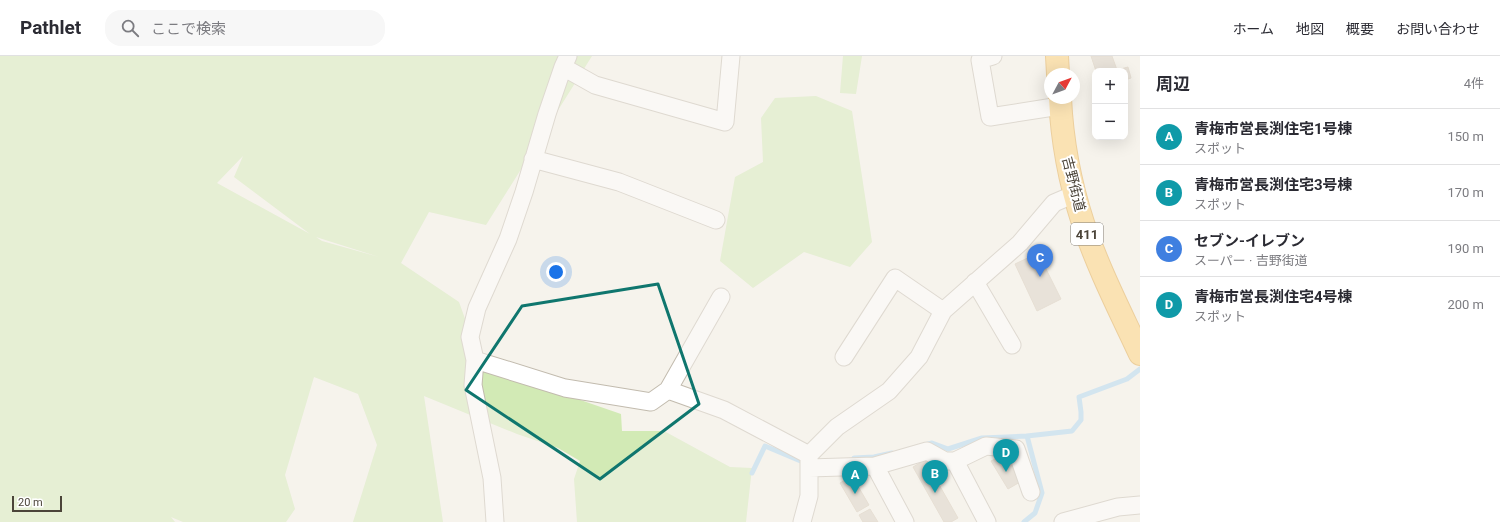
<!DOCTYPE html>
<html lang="ja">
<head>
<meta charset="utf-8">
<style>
	:root { --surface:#fff; --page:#f7f7f7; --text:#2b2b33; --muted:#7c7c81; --line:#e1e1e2; --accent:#fc3f1d }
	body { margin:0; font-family:Roboto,"Noto Sans JP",sans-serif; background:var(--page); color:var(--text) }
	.controls { position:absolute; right:12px; top:12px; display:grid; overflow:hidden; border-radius:8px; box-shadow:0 4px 16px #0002 }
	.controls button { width:36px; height:36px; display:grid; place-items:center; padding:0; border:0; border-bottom:1px solid var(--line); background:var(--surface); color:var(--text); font:20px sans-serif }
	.compass { position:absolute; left:1044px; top:12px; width:36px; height:36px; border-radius:50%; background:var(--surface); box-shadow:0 4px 16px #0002; rotate:49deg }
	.scale { position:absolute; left:12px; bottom:10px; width:50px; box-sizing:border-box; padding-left:4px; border:2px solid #4b4439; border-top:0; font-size:11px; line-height:14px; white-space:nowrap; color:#4b4439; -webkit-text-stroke:3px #fff; paint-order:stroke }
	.you { position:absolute; left:556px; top:216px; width:14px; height:14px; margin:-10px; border:3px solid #fff; border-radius:50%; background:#1a73e8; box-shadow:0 0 0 6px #1a73e833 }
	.badge { display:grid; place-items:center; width:26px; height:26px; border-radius:50%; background:var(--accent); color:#fff; font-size:13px; font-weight:700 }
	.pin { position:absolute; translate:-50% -33px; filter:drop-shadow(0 1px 2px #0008) }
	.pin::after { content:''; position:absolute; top:21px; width:14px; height:12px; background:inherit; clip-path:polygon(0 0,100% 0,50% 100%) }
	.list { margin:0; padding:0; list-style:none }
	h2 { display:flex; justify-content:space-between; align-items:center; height:52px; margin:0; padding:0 16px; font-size:17px }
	h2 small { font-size:13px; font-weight:400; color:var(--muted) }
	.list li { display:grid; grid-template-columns:26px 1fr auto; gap:12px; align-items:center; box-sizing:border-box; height:56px; padding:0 16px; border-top:1px solid var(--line) }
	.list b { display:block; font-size:15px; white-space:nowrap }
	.list p { margin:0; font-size:13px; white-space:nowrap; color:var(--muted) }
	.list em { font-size:13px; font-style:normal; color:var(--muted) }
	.icon { flex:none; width:22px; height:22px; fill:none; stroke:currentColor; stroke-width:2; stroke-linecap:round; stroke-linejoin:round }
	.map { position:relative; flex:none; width:1140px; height:466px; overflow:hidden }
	header { display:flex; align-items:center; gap:24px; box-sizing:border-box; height:56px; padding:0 20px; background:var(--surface); border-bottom:1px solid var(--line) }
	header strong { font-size:19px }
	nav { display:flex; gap:22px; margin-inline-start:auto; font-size:14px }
	.search { width:280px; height:36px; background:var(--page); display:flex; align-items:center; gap:10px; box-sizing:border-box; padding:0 14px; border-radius:16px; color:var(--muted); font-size:15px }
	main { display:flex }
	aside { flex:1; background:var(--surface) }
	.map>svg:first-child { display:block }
	.green { fill:#d2eab5; fill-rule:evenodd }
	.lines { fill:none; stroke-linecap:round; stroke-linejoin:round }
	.stream { stroke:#a9d4f2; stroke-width:5 }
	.building { fill:#d8cfc1; stroke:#d3c7b4 }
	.minor-casing { stroke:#c2bbae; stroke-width:19 }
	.highway-casing { stroke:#e0a43c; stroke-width:24 }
	.minor { stroke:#fff; stroke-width:17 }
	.highway { stroke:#ffcf6e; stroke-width:22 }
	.marked { fill:none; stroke:#0f766e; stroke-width:3; stroke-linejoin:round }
	.labels { text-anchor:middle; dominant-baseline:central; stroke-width:4; stroke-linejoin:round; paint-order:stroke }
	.shield { fill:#fff; stroke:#817c74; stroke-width:1 }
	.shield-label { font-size:13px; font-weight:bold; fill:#4b4439 }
	.street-label { font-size:14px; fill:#4b4439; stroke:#fff }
</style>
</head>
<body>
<header>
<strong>Pathlet</strong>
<div class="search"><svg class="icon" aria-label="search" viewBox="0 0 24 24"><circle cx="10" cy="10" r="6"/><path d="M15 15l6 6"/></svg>ここで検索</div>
<nav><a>ホーム</a><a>地図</a><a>概要</a><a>お問い合わせ</a></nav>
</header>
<main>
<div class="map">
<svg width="1140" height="466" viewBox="0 0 1140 466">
	<rect width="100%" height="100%" fill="#f6f3ec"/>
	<path class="green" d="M0 0H592L486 169 429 156 401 207 459 246 482 310 621 358 622 375H664L730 411 752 412 746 466H577L574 423 580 405 558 392 517 378 424 340 443 466H353L377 389 358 338 314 321 285 419 295 453 286 466H183L171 461 175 466H0ZM243 100 234 121 310 178 217 127ZM316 181 379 201 322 185Z
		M843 0H862L856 38 840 37Z
		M816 40 852 55 872 186 850 211 804 196 753 232 720 205 735 121 763 106 761 62 775 42Z"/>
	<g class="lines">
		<path class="stream" d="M925 389 932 387 948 393 982 382 1027 380 1072 375 1081 364V356L1079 341 1127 323 1140 313
			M854 402 874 401 892 397
			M752 417 765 390 803 406H806
			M1024 466 1035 457 1042 437 1027 380"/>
	</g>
	<path class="building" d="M1091 0H1112L1117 14 1128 11 1131 22 1125 24V15H1096Z
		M1038 197 1061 243 1037 255 1015 208Z
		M1005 398 1020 426 1008 433 991 405Z
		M925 404 958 462 951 466H944L913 411Z
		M852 420 869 449 857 456 840 427Z
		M870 453 878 466H863L859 459Z"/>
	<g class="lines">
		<g class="minor-casing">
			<path id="minor" d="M993 0 980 4 990 61 1060 50
				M563 11 595 29 725 66 731 0
				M533 103 619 126 716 164
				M975 226 1012 289
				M844 301 895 222 943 255
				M475 304 565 332 651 346 668 334 721 241
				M668 334 724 354 809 399
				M955 405 987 466
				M875 410 905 466
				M809 412 875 410 927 395 945 405H955L986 390 1016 393 1031 436
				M495 466 492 422 473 329 475 304 470 281 477 252 508 183 524 136 547 58 563 11 568 0
				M802 466 809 440V399L837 371 889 335 919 301 943 255 1020 187 1054 147 1075 138
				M1063 466 1118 451 1140 449"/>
		</g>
		<g class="highway-casing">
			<path id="highway" d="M1057 0 1058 18
				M1060 42C1062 84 1070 127 1083 167 1098 212 1120 255 1140 298"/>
		</g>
		<use href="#minor" class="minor"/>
		<use href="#highway" class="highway"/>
	</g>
	<path d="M0 0H1140V466H0ZM658 228 699 348 600 423 466 334 522 250Z" fill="#f6f3ec" fill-opacity=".55" fill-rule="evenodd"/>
	<path class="marked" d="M658 228 699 348 600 423 466 334 522 250Z"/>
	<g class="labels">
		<rect class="shield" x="1071" y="167" width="32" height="22" rx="3"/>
		<g class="shield-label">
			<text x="1087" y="178">411</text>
		</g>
		<g class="street-label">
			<text transform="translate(1074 128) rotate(76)">吉野街道</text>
		</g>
	</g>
</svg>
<div class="controls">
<button>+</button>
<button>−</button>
</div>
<svg class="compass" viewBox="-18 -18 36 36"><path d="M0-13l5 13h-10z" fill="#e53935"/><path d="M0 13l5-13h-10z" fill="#7c7c81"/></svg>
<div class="scale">20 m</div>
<div class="you"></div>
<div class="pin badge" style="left:855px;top:438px;background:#0f9aa8">A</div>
<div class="pin badge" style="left:935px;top:437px;background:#0f9aa8">B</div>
<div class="pin badge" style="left:1040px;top:221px;background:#3f7fe0">C</div>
<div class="pin badge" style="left:1006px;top:416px;background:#0f9aa8">D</div>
</div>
<aside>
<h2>周辺<small>4件</small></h2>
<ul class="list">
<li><span class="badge" style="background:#0f9aa8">A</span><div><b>青梅市営長渕住宅1号棟</b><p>スポット</p></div><em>150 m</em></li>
<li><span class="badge" style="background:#0f9aa8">B</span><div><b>青梅市営長渕住宅3号棟</b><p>スポット</p></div><em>170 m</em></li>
<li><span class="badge" style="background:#3f7fe0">C</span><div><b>セブン-イレブン</b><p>スーパー · 吉野街道</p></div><em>190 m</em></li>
<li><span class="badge" style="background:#0f9aa8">D</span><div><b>青梅市営長渕住宅4号棟</b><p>スポット</p></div><em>200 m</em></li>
</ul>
</aside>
</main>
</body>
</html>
